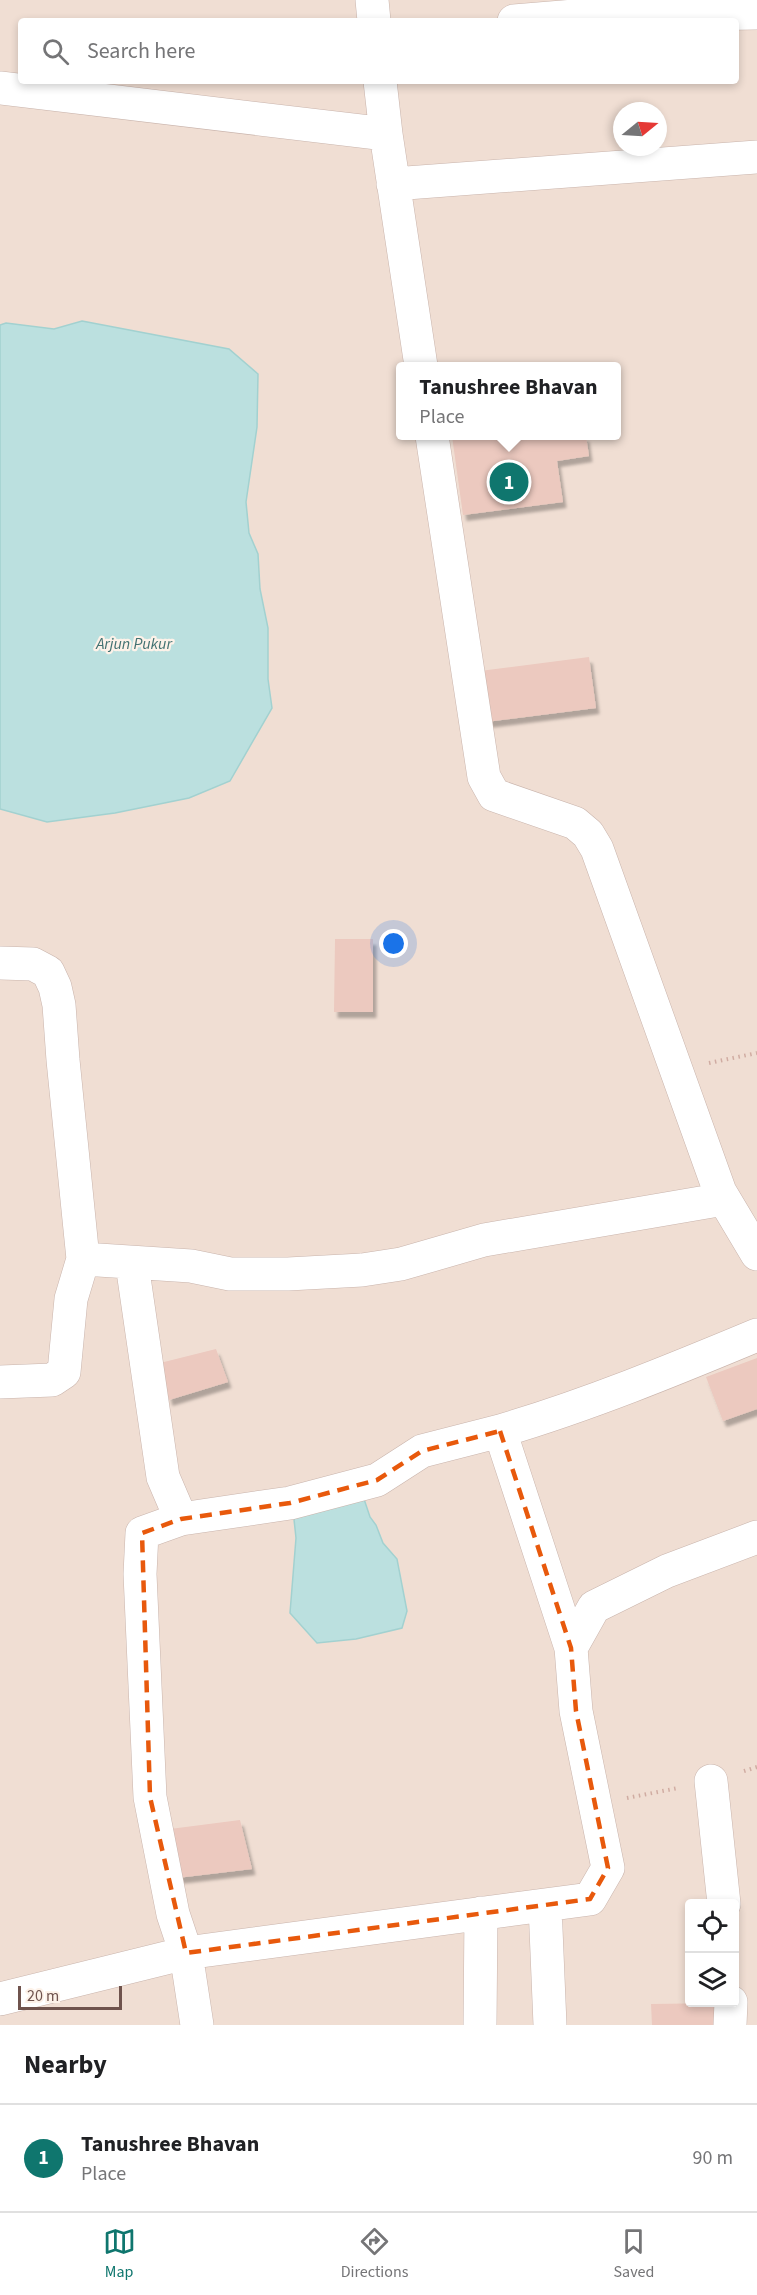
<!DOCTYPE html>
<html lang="en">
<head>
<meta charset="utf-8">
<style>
	:root { --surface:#fff; --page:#f6f6f6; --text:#202124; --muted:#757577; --line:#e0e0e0; --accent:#0f766e }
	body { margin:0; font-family:"Source Sans 3",sans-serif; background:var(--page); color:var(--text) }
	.controls { position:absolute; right:18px; bottom:18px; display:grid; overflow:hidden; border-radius:6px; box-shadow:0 3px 9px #0003 }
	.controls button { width:54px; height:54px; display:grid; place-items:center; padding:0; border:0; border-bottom:2px solid var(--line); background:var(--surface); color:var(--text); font:30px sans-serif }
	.compass { position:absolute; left:613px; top:102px; width:54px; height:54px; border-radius:50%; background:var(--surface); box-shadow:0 3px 9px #0003; rotate:72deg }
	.scale { position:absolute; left:18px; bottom:15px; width:104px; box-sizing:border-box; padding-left:6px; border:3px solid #6f534d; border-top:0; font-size:16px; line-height:21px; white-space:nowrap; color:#6f534d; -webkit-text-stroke:4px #fdf2e9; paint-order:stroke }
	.you { position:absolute; left:394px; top:944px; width:21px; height:21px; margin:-15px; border:4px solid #fff; border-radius:50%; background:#1a73e8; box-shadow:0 0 0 9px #1a73e833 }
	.badge { display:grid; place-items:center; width:39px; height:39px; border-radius:50%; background:var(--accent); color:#fff; font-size:20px; font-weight:700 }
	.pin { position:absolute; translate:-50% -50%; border:3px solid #fff; box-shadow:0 2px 6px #0006 }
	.popup { position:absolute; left:396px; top:362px; width:225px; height:78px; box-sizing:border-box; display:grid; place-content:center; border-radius:6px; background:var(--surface); filter:drop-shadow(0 2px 4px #0005); font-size:20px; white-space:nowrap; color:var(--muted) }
	.popup b { font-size:22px; color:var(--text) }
	.popup::after { content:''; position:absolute; left:50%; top:100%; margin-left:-12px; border:12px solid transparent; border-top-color:var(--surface) }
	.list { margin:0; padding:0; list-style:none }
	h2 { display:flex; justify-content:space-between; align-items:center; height:78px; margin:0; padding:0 24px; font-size:26px }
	h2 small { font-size:20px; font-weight:400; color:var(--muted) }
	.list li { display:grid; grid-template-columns:39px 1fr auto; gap:18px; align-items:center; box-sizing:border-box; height:108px; padding:0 24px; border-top:2px solid var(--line) }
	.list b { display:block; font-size:22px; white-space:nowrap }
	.list p { margin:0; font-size:20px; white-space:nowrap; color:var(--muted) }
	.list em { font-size:20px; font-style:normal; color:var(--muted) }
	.icon { flex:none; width:33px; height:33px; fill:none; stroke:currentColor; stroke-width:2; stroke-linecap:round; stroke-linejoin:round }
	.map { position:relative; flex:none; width:757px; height:2025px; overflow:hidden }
	.search { position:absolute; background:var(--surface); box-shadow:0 3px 9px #0003; left:18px; right:18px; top:18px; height:66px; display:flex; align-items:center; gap:15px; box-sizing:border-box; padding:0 21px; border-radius:6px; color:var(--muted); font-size:22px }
	.sheet { height:186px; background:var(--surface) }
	nav { display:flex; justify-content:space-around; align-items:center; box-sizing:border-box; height:84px; border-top:2px solid var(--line); background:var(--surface); font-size:16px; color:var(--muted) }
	nav a { display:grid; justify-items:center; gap:3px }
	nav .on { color:var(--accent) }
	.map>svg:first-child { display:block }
	.residential { fill:#f0ded3; fill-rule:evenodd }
	.water { fill:#bbe0df; stroke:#a2d1d0; stroke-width:1.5 }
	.building { fill:#ecc9bf; filter:url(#shadow) }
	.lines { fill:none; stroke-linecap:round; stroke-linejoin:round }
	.minor-casing { stroke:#c9b4ac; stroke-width:34 }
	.path { stroke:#d0aca2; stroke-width:4; stroke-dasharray:1.5 4.5; stroke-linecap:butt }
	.minor { stroke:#fff; stroke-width:33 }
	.marked { fill:none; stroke:#e8590c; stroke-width:4.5; stroke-dasharray:12 8; stroke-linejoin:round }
	.labels { text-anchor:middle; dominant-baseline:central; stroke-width:4.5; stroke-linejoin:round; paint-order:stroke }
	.water-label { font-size:16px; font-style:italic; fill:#427272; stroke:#fdf2e9 }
</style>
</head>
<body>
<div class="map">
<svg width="757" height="2025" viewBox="0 0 757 2025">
	<defs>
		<filter id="shadow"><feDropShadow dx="3.5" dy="6" stdDeviation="1.5" flood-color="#0004"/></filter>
	</defs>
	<rect width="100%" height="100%" fill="#f9ede4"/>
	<path class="residential" d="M0 0H757V2025H0ZM21 21H736V81H21ZM622 111H658V147H622ZM401 366H617V436H401ZM690 1904H734V2002H690Z"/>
	<path class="water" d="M82 321 229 349 258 374 257 427 246 502 249 533 258 554 260 589 268 628V679L272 708 230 781 189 798 115 813 47 822 0 809V325L6 323 54 329Z
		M362 1493 370 1517 376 1525 383 1543 397 1559 407 1611 402 1628 356 1639 317 1643 290 1613 296 1538 293 1510Z"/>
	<path class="building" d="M452 436H586L589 456 557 461 563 502 463 515Z
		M589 657 596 708 486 722 480 671Z
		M335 939H373V1012H334Z
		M216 1349 228 1382 169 1400 160 1363Z
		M757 1358V1409L723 1421 706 1377Z
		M240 1820 252 1869 177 1878 170 1829Z
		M719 2003V2025H652L651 2004Z"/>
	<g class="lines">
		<g class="minor-casing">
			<path id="minor" d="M372 0 374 21
				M514 21 574 16 757 13
				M380 81 386 134
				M0 88 386 134 421 366
				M393 184 757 157
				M432 436 484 777 494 795 575 823 588 834 597 849 720 1192 757 1254
				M0 963 33 964 48 972 55 987 59 1005 63 1060 83 1259 191 1266 230 1274H288L362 1270 401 1264 484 1240 724 1199
				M132 1264 163 1477 181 1519 290 1503 377 1480 422 1451 500 1431 571 1648
				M0 1382 52 1380 64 1372 71 1299 83 1259
				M500 1431C588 1405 673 1370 757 1335
				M181 1519 142 1533 140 1574 150 1797 173 1914 186 1953 197 2025
				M711 1781 724 1904
				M545 1905 550 2025
				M0 1999 186 1953 590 1899 608 1868 576 1711 571 1648 594 1607 667 1571 757 1537
				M480 2025 481 1913
				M730 2025 731 2002"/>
		</g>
		<path class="path" d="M709 1063 757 1053
			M744 1771 757 1767
			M627 1798 678 1788"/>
		<use href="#minor" class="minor"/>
	</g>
	<path class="marked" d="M500 1431 571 1648 576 1711 608 1868 590 1899 186 1953 150 1797 142 1533 181 1519 290 1503 377 1480 422 1451Z"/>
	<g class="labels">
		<g class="water-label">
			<text x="134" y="644">Arjun Pukur</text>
		</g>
	</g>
</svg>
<div class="controls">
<button><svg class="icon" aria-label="locate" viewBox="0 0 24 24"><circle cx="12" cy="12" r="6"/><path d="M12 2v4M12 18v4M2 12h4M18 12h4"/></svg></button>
<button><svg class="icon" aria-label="layers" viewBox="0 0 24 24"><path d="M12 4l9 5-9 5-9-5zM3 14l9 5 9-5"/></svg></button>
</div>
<svg class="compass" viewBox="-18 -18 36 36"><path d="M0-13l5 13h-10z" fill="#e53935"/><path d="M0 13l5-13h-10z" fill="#757577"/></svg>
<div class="scale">20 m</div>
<div class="you"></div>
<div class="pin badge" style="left:509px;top:482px">1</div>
<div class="popup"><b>Tanushree Bhavan</b>Place</div>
<div class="search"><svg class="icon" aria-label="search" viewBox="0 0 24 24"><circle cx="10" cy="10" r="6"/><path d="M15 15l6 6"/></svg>Search here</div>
</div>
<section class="sheet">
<h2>Nearby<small></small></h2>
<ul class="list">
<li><span class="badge">1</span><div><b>Tanushree Bhavan</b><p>Place</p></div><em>90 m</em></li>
</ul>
</section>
<nav>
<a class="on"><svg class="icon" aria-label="map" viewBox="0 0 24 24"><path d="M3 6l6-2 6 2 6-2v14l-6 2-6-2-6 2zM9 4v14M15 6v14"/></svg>Map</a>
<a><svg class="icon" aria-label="directions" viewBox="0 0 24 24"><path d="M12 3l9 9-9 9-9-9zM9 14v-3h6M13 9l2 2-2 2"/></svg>Directions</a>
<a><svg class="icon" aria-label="saved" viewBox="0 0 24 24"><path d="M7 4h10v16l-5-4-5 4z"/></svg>Saved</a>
</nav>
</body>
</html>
